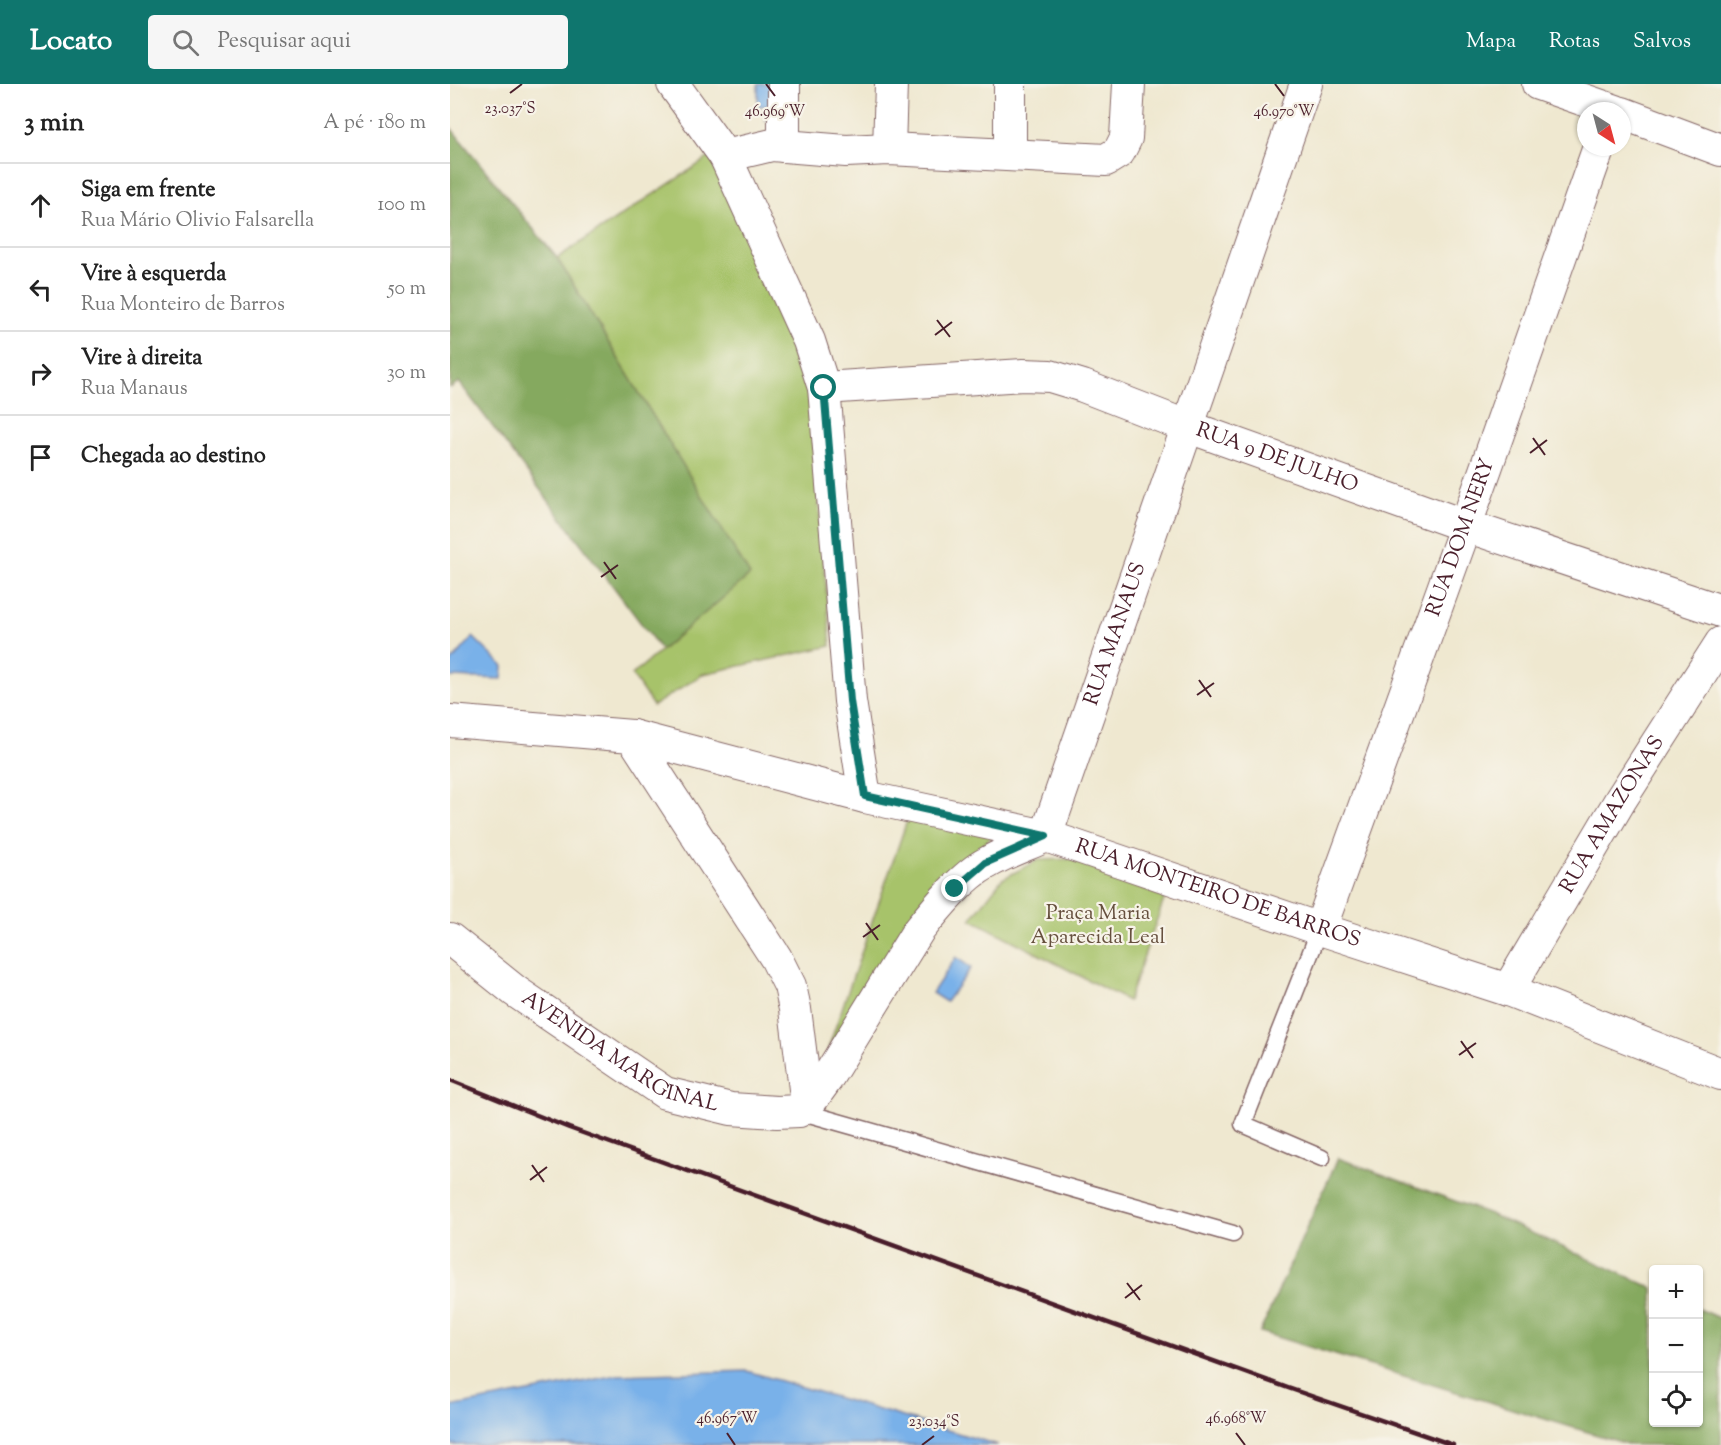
<!DOCTYPE html>
<html lang="pt">
<head>
<meta charset="utf-8">
<style>
	:root { --surface:#fff; --page:#f6f6f6; --text:#222; --muted:#767676; --line:#e0e0e0; --accent:#0f766e }
	body { margin:0; font-family:"Sorts Mill Goudy",serif; background:var(--page); color:var(--text) }
	.controls { position:absolute; right:18px; bottom:18px; display:grid; overflow:hidden; border-radius:6px; box-shadow:0 2px 4px #0004 }
	.controls button { width:54px; height:54px; display:grid; place-items:center; padding:0; border:0; border-bottom:2px solid var(--line); background:var(--surface); color:var(--text); font:30px sans-serif }
	.compass { position:absolute; left:1127px; top:18px; width:54px; height:54px; border-radius:50%; background:var(--surface); box-shadow:0 2px 4px #0004; rotate:144deg }
	.stop { position:absolute; width:18px; height:18px; margin:-14px; border:4px solid #0f766e; border-radius:50%; background:#fff }
	.stop.end { background:#0f766e; border-color:#fff; box-shadow:0 2px 6px #0008 }
	.list { margin:0; padding:0; list-style:none }
	h2 { display:flex; justify-content:space-between; align-items:center; height:78px; margin:0; padding:0 24px; font-size:26px }
	h2 small { font-size:20px; font-weight:400; color:var(--muted) }
	.list li { display:grid; grid-template-columns:39px 1fr auto; gap:18px; align-items:center; box-sizing:border-box; height:84px; padding:0 24px; border-top:2px solid var(--line) }
	.list b { display:block; font-size:22px; white-space:nowrap }
	.list p { margin:0; font-size:20px; white-space:nowrap; color:var(--muted) }
	.list em { font-size:20px; font-style:normal; color:var(--muted) }
	.icon { flex:none; width:33px; height:33px; fill:none; stroke:currentColor; stroke-width:2; stroke-linecap:round; stroke-linejoin:round }
	.map { position:relative; flex:none; width:1271px; height:1361px; overflow:hidden }
	header { display:flex; align-items:center; gap:36px; box-sizing:border-box; height:84px; padding:0 30px; background:var(--accent); color:#fff }
	header strong { font-size:28px }
	nav { display:flex; gap:33px; margin-inline-start:auto; font-size:21px }
	.search { width:420px; height:54px; background:var(--page); display:flex; align-items:center; gap:15px; box-sizing:border-box; padding:0 21px; border-radius:6px; color:var(--muted); font-size:22px }
	main { display:flex }
	aside { flex:1; background:var(--surface) }
	.map>svg:first-child { display:block }
	.green { fill:#a7c36a; stroke:#78714a; stroke-width:1.5 }
	.forest { fill:#85a95e; stroke:#686444; stroke-width:1.5 }
	.water { fill:#79b1e9; stroke:#62688a; stroke-width:1.5 }
	.lines { fill:none; stroke-linecap:round; stroke-linejoin:round }
	.lane-casing { stroke:#846565; stroke-width:19 }
	.street-casing { stroke:#846565; stroke-width:34 }
	.lane { stroke:#fff; stroke-width:16 }
	.street { stroke:#fff; stroke-width:32 }
	.rail { stroke:#4a1f2b; stroke-width:4.5 }
	.route { stroke:#0f766e; stroke-width:8 }
	.ticks { fill:none; stroke:#4a1f2b; stroke-width:2 }
	.labels { text-anchor:middle; dominant-baseline:central; stroke-width:4.5; stroke-linejoin:round; paint-order:stroke }
	.street-label { font-size:21px; fill:#4a1f2b; stroke:#f7f3e8 }
	.park-label { font-size:21px; fill:#66503e; stroke:#f7f3e8 }
	.ticks-label { font-size:15px; text-anchor:middle; fill:#4a1f2b; stroke:#f7f3e8; stroke-width:4.5; stroke-linejoin:round; paint-order:stroke }
</style>
</head>
<body>
<header>
<strong>Locato</strong>
<div class="search"><svg class="icon" aria-label="search" viewBox="0 0 24 24"><circle cx="10" cy="10" r="6"/><path d="M15 15l6 6"/></svg>Pesquisar aqui</div>
<nav><a>Mapa</a><a>Rotas</a><a>Salvos</a></nav>
</header>
<main>
<aside>
<h2>3 min<small>A pé · 180 m</small></h2>
<ul class="list">
<li><svg class="icon" aria-label="ahead" viewBox="0 0 24 24"><path d="M12 20V5M6 11l6-6 6 6"/></svg><div><b>Siga em frente</b><p>Rua Mário Olivio Falsarella</p></div><em>100 m</em></li>
<li><svg class="icon" aria-label="left" viewBox="0 0 24 24"><path d="M17 20v-9H6M10 6l-5 5 5 5"/></svg><div><b>Vire à esquerda</b><p>Rua Monteiro de Barros</p></div><em>50 m</em></li>
<li><svg class="icon" aria-label="right" viewBox="0 0 24 24"><path d="M7 20v-9h11M14 6l5 5-5 5"/></svg><div><b>Vire à direita</b><p>Rua Manaus</p></div><em>30 m</em></li>
<li><svg class="icon" aria-label="arrive" viewBox="0 0 24 24"><path d="M6 21V4h12l-3 4 3 4H6"/></svg><div><b>Chegada ao destino</b></div></li>
</ul>
</aside>
<div class="map">
<svg width="1271" height="1361" viewBox="0 0 1271 1361">
	<rect width="100%" height="100%" fill="#f7f3e8"/>
	<filter id="ink" filterUnits="userSpaceOnUse"><feTurbulence type="fractalNoise" baseFrequency=".0167" numOctaves="2"/><feDisplacementMap in="SourceGraphic" scale="12" xChannelSelector="R" yChannelSelector="G"/><feConvolveMatrix kernelMatrix="1 2 1 2 8 2 1 2 1" color-interpolation-filters="sRGB"/></filter>
	<filter id="wash" filterUnits="userSpaceOnUse"><feTurbulence type="fractalNoise" baseFrequency=".008" numOctaves="4" result="noise"/><feDisplacementMap in="SourceGraphic" scale="24" xChannelSelector="R" yChannelSelector="G"/><feGaussianBlur stdDeviation="1.35" result="paint"/><feColorMatrix in="noise" values="0 0 0 0 0 0 0 0 0 0 0 0 0 0 0 0 0 1.4 0 .05"/><feComposite in="paint" operator="in"/></filter>
	<g filter="url(#wash)">
		<rect width="100%" height="100%" fill="#efe8d0"/>
		<path class="green" d="M261 72 358 291 381 562 253 590 203 622 182 591 299 491 107 174Z
			M459 731 543 751 475 823 378 965Z
			M622 775 715 813 678 917 521 835 552 795 588 776Z"/>
		<path class="forest" d="M0 43 107 174 300 491 211 566 9 298 0 304Z
			M888 1074 1040 1130 1203 1204 1204 1338H1248L1249 1225 1271 1235V1361H1180L810 1248Z"/>
		<path class="water" d="M308 0H326L325 36H315L316 22H308Z
			M23 553 53 582 52 595 0 593V579Z
			M506 873 521 884 496 918 482 909Z
			M297 1287 548 1361H0V1323L167 1291Z"/>
	</g>
	<g filter="url(#ink)">
		<g class="lines">
			<g class="lane-casing">
				<path id="lane" d="M870 845 793 1040 872 1074
					M349 1027 783 1150"/>
			</g>
			<g class="street-casing">
				<g id="street">
					<path d="M223 0 275 72 359 257 374 304 400 617 415 713"/>
					<path d="M334 0V62"/>
					<path d="M1088 0 1166 27"/>
					<path d="M1172 29 1271 66"/>
					<path d="M439 65 441 0"/>
					<path d="M560 70V0"/>
					<path d="M275 72 322 61 396 67 439 65 656 76 669 68 676 54 679 0"/>
					<path id="s1" d="M374 304 573 291 600 292 633 302 736 342 1016 442 1271 527"/>
					<path id="s2" d="M0 637 182 652 415 713 596 752 870 845 1058 906 1271 990"/>
					<path d="M182 652 326 874 340 902 345 925 357 1021"/>
					<path id="s3" d="M870 845 1011 455 1149 63"/>
					<path id="s4" d="M0 855 65 907 215 1009 281 1025 327 1028 349 1027 363 1014 376 996 468 847C485 826 512 792 537 779 555 768 577 761 596 752L856 0"/>
					<path id="s5" d="M1058 906 1171 715 1271 559"/>
				</g>
			</g>
			<use href="#lane" class="lane"/>
			<use href="#street" class="street"/>
			<path class="rail" d="M0 996 119 1044 838 1304 1003 1361"/>
		</g>
	</g>
	<g class="lines" filter="url(#ink)">
		<path class="route" d="M374 304 400 617 415 712 596 752 535 779 505 805"/>
	</g>
	<path class="ticks" d="M316 0 325 12M825 0 834 12M60 9 72 0M487 236 500 253M485 251 502 238M1083 354 1095 371M1080 369 1097 356M154 478 166 495M151 493 168 481M749 596 761 613M747 611 764 599M416 839 428 856M413 853 430 841M1011 957 1023 974M1009 971 1026 959M82 1081 94 1098M80 1096 97 1083M677 1199 690 1216M675 1214 692 1201M277 1349 285 1361M786 1349 795 1361M472 1361 484 1352"/>
	<g class="labels">
		<g class="street-label">
			<text stroke="none"><textPath href="#s1" startOffset="468">RUA 9 DE JULHO</textPath></text>
			<text stroke="none"><textPath href="#s3" startOffset="416">RUA DOM NERY</textPath></text>
			<text stroke="none"><textPath href="#s4" startOffset="993">RUA MANAUS</textPath></text>
			<text stroke="none"><textPath href="#s5" startOffset="204">RUA AMAZONAS</textPath></text>
			<text stroke="none"><textPath href="#s2" startOffset="790">RUA MONTEIRO DE BARROS</textPath></text>
			<text stroke="none"><textPath href="#s4" startOffset="206">AVENIDA MARGINAL</textPath></text>
		</g>
		<g class="park-label">
			<text x="648" y="830">Praça Maria<tspan x="648" dy="24">Aparecida Leal</tspan></text>
		</g>
	</g>
	<g class="ticks-label">
		<text x="60" y="29">23.037°S</text>
		<text x="325" y="32">46.969°W</text>
		<text x="834" y="32">46.970°W</text>
		<text x="277" y="1339">46.967°W</text>
		<text x="786" y="1339">46.968°W</text>
		<text x="484" y="1342">23.034°S</text>
	</g>
</svg>
<div class="controls">
<button>+</button>
<button>−</button>
<button><svg class="icon" aria-label="locate" viewBox="0 0 24 24"><circle cx="12" cy="12" r="6"/><path d="M12 2v4M12 18v4M2 12h4M18 12h4"/></svg></button>
</div>
<svg class="compass" viewBox="-18 -18 36 36"><path d="M0-13l5 13h-10z" fill="#e53935"/><path d="M0 13l5-13h-10z" fill="#767676"/></svg>
<div class="stop" style="left:374px;top:304px"></div>
<div class="stop end" style="left:505px;top:805px"></div>
</div>
</main>
</body>
</html>
